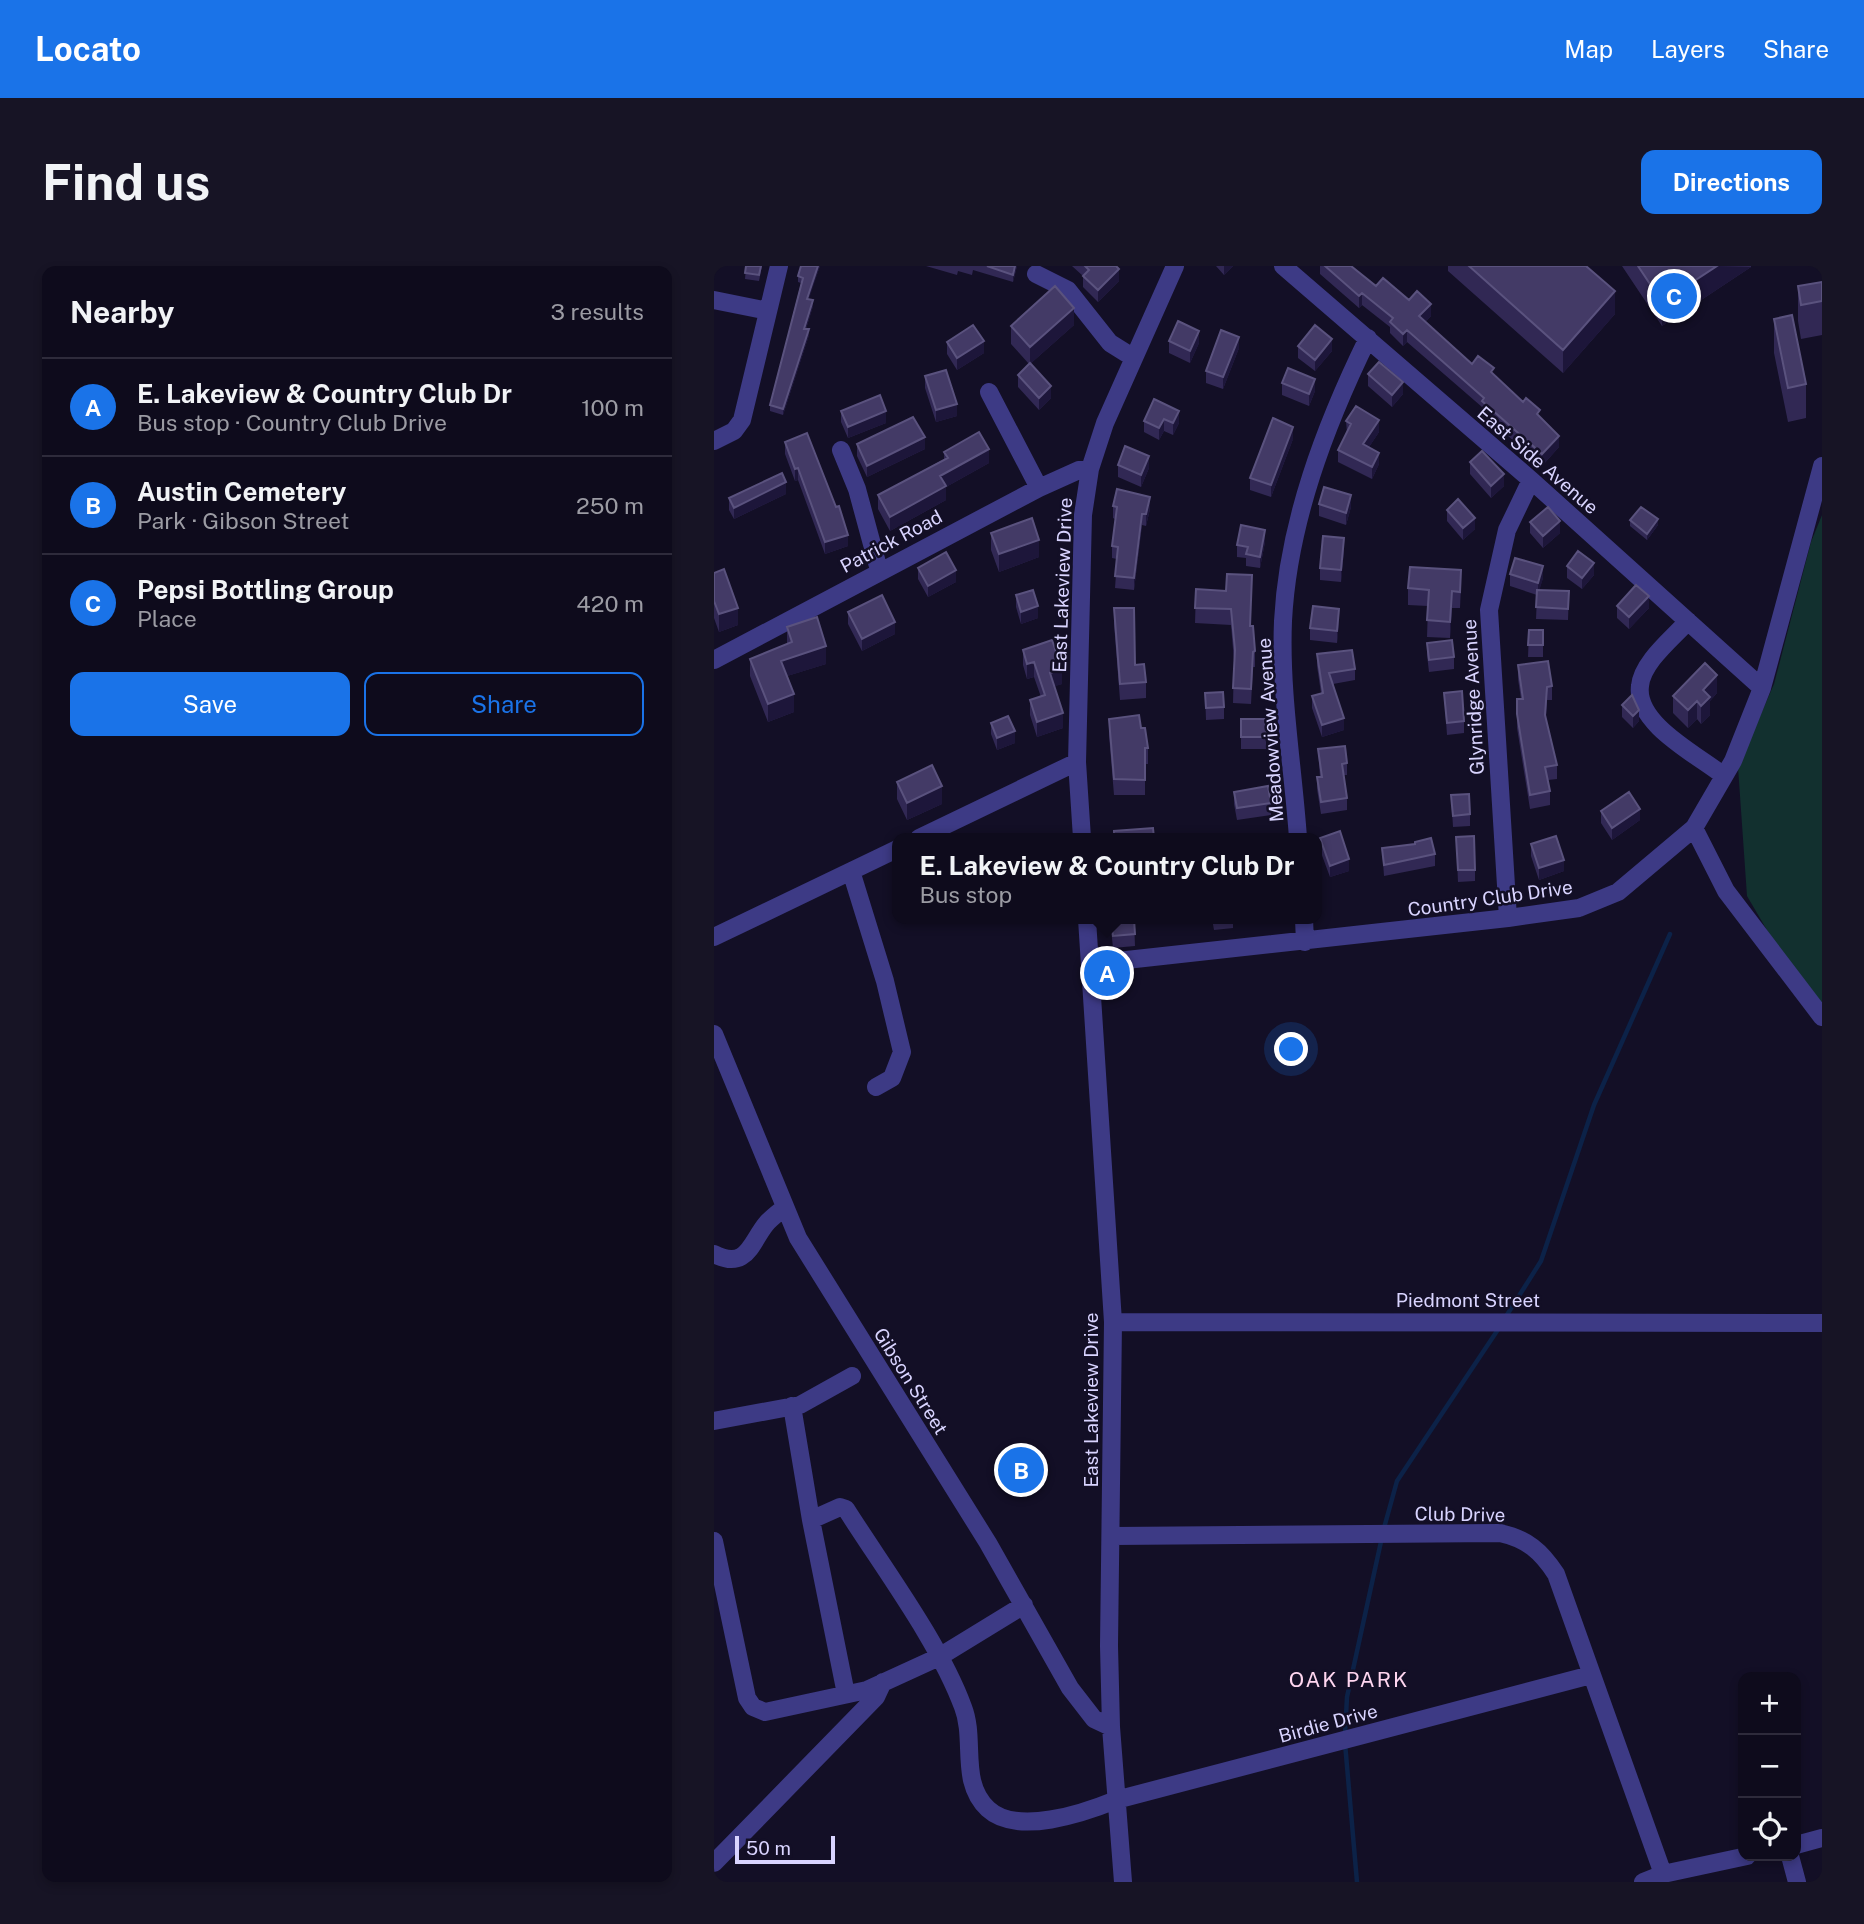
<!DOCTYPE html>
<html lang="en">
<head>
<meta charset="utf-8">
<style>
	:root { --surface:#0e0b1c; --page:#171425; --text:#f1f3f6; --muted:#9b9ba3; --line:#2e2b3b; --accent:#1a73e8 }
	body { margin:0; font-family:"Public Sans",sans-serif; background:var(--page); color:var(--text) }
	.controls { position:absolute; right:21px; bottom:21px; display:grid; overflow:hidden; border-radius:14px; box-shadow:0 4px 10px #0003 }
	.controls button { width:63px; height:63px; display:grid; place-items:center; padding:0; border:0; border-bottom:2px solid var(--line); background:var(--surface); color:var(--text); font:35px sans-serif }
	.scale { position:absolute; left:21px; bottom:18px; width:100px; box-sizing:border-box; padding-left:7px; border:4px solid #d9d4ff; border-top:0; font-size:19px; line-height:24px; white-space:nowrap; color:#d9d4ff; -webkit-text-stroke:5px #130f26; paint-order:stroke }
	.you { position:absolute; left:578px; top:784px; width:24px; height:24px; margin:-18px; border:5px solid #fff; border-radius:50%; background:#1a73e8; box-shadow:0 0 0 10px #1a73e833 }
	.badge { display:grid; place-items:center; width:46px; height:46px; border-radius:50%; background:var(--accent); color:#fff; font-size:23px; font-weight:700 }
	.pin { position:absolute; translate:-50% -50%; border:4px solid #fff; box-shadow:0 2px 7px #0006 }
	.popup { position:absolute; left:178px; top:567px; width:430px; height:91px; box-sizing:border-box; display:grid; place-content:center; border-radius:14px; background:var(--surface); filter:drop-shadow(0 2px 5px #0005); font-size:23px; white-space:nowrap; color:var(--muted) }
	.popup b { font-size:26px; color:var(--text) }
	.popup::after { content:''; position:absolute; left:50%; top:100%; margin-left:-14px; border:14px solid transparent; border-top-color:var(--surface) }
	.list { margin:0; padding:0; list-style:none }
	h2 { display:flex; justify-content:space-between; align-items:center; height:91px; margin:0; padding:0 28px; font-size:30px }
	h2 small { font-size:23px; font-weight:400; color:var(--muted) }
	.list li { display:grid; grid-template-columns:46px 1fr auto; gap:21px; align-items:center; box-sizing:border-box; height:98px; padding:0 28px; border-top:2px solid var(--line) }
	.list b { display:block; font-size:26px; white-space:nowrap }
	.list p { margin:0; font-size:23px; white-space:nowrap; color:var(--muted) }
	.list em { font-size:23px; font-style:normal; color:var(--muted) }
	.actions { display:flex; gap:14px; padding:21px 28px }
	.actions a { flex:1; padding:16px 0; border:2px solid var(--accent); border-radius:14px; text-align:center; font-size:24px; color:var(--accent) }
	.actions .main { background:var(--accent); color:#fff }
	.icon { flex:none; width:38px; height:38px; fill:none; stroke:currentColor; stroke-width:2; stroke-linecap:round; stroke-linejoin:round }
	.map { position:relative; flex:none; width:1108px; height:1616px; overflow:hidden; border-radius:14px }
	header { display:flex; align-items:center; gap:42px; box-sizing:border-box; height:98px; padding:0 35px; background:var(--accent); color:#fff }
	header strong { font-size:33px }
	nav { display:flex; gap:38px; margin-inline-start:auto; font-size:24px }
	.intro { display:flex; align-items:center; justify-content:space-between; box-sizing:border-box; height:168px; padding:0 42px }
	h1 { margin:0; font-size:49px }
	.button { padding:18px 32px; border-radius:14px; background:var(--accent); color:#fff; font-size:24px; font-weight:700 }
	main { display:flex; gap:42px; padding:0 42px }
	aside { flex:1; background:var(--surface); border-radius:14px; box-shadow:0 4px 10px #0003 }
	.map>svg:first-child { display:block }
	.green { fill:#12302f }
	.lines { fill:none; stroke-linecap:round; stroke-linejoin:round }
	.stream { stroke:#0c2248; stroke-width:4.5 }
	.minor { stroke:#3d3a85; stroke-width:18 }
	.wall { fill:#312854 }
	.shaded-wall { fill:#1d163a }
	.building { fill:#433a66; stroke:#5a527e; stroke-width:2 }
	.labels { text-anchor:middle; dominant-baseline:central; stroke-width:5; stroke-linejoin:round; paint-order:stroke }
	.street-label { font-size:19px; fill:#d9d4ff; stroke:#130f26 }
	.neighbourhood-label { font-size:21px; letter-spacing:2px; fill:#ffd6f0; stroke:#130f26 }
</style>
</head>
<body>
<header>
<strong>Locato</strong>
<nav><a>Map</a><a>Layers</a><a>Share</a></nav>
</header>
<div class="intro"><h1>Find us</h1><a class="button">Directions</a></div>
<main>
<aside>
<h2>Nearby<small>3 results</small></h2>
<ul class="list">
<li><span class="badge">A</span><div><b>E. Lakeview &amp; Country Club Dr</b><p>Bus stop · Country Club Drive</p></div><em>100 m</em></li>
<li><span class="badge">B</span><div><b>Austin Cemetery</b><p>Park · Gibson Street</p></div><em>250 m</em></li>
<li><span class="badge">C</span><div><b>Pepsi Bottling Group</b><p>Place</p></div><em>420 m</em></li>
</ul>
<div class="actions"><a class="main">Save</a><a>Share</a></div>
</aside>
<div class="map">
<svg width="1108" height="1616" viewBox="0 0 1108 1616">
	<rect width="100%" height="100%" fill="#130f26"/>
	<path class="green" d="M1108 249V737L1060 676 1033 630 1024 501 1060 418 1097 276Z"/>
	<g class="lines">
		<path class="stream" d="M791 1052 827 995 880 839 956 668
			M670 1262 683 1215 785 1062
			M631 1468 633 1431 668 1271
			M631 1477 643 1616"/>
		<path class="minor" d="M569 0 817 214 1048 422
			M322 8 354 24 396 77 420 92
			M0 34 54 45
			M275 126 325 222
			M0 175 20 165 28 154 65 0
			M127 184 143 223 165 304
			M974 355C959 372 928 396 926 420 921 458 984 489 1010 510
			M0 394 325 222 365 204 376 203
			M980 562 1012 625 1108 751
			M205 572 363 496
			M368 572 363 496 369 249 376 203 391 157 461 0
			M584 572C579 500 566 427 569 355 574 257 611 160 654 72
			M137 605 171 715 188 786 178 812 162 821
			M794 652 775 344 793 264 817 214
			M373 653 399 1056 395 1380 397 1461 409 1616
			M590 653 591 676
			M0 671 183 583
			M376 698 794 652 865 642 904 626 980 562 1019 495 1048 422 1108 200
			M0 768 84 972 274 1277 356 1422 380 1453 397 1461
			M0 988C33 1005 37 976 52 958 57 952 64 947 70 942
			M399 1056 1108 1057
			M78 1140 97 1254 132 1428
			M0 1155 86 1139 138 1110
			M97 1254 126 1241 132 1243C170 1303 225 1376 249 1441 262 1474 245 1516 274 1543 303 1570 370 1547 402 1534L877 1409
			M399 1270 786 1267C813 1273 827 1285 842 1308L949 1608
			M0 1275 33 1432 39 1441 51 1446 153 1424 225 1391 310 1339
			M1082 1579 1108 1572
			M1076 1590 1083 1616
			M0 1597 162 1431 169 1416
			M929 1616 949 1608 1033 1590"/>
	</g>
	<path class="wall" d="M32 0H48L45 15 31 13Z
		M106 0 94 33 99 40 92 63 95 69 69 149 56 145V139L87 17 84 16V10Z
		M212 0H303L299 16 259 4 258 9 244 5 243 9Z
		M358 0H402L405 15 384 36 369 21V10Z
		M502 0H519L510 9Z
		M606 0H637L662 20 695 34 717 50 711 56 758 98 780 109 826 151 845 181 828 200 768 147V141L693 76 689 80 676 67V61L648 39 645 42 606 8Z
		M734 0H872L901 48 849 107 734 5Z
		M908 0H1037V1L948 60Z
		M1108 16V69L1087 73 1084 55V20Z
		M1060 53 1092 118V152L1074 156 1060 87Z
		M360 59 316 98 337 132 325 144 304 121V109L315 98 297 78V60Z
		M455 75 485 77 476 97 455 87Z
		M233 76 270 87 243 104 233 88Z
		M584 80 618 85 601 105 584 92Z
		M525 82 509 123 492 117V105Z
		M654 108 689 128 678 141 654 120Z
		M211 110 243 150 222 156 211 122Z
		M568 117 601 125 595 140 568 129Z
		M440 133 465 157 459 169 450 165 445 174 430 166V155Z
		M127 145 172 157 134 172 127 156Z
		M632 155 665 166 655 181 665 198 658 213 624 196V184L633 167Z
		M579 173 557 231 536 224V212Z
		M71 176 134 280 111 288 84 214 81 215 71 188Z
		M143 178 211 183 153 211 143 190Z
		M230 186 275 197 232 221V234L176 265 164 243V229L230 193Z
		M756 196 790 220 777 232 756 208Z
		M404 199 435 202 427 221 404 211Z
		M72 228 20 253 15 244V232Z
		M605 238 637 241 632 259 605 250Z
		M399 240 436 243 432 260 428 259 420 324 401 322 403 293 398 292V280L401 253 399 252Z
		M733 244 761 263 749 274 733 255Z
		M916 254 944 259 933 274 916 260Z
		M816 256 846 267 829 282 816 267Z
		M277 267 325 291 285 306 277 284Z
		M551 276 546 302 532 300V292L523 291V279Z
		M630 284 627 316 606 314V302Z
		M853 300 880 309 868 323 853 312Z
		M204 302 242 316 214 331 204 313Z
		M0 307 24 359 5 366 0 352Z
		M796 308 829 312 825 324 855 325 854 354 822 353 823 329 796 320Z
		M747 320 746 342H738L736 372 713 371 714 340 694 339V322Z
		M482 323 512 325 536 360 541 385V401H539L537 438 519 437 520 395 517 359 481 357Z
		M302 329 324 352 307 358 302 341Z
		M903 340 935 342 915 363 903 352Z
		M400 342 421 399 432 416V432L406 434 400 358Z
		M134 346 181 368 148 385 134 358Z
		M625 355 623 377 596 374V362Z
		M73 361 112 398 73 410 80 446 54 456 36 410V393L73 378Z
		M815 364H829V391H814Z
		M713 377 740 391V403L715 406 713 389Z
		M309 384 348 418 340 420 349 462 323 471 316 449V434L327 431 320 411 313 413 309 399Z
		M603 388 641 403V414L619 418 630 464 608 471 598 442V430L607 427 603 400Z
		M804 399 838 420V434H833L832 452 843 499V513L834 514 836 525V539L816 543 803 462V447L807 433 804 413Z
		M491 427 510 441V453L492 454Z
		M730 427 750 455V467L733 469Z
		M1003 427 996 435V449L987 458 983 453 974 462 959 447V430Z
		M908 439 925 455 919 462 908 451Z
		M395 453 427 462 434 482V498H431V529H400L395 469Z
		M527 453H552V483H527Z
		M277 457 301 477 283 484 277 468Z
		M604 483 633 497V509H630L633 532V544L607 548 603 523V511H606Z
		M183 516 228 538 193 554 183 533Z
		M520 526 557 537V549L523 554 520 538Z
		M737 529 756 548V560L739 561Z
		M887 545 926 554 898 574 887 557Z
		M742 571 761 604V615L744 616Z
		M606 572 635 605 616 611 606 584Z
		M701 576 721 588V600L670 610 668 582 701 579Z
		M817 578 850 605 825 614 817 590Z
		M396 653H420L421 680 399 682Z
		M498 653H519V662L500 664Z"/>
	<path class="shaded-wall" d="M104 0H106L93 39V33Z
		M301 0H303L299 16V9Z
		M510 0H519L510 9Z
		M1003 0 1037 1 948 60V36Z
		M405 3V15L384 36V24Z
		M901 25V48L849 107V84Z
		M648 27V39L645 42V30Z
		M99 34V40L90 69V63Z
		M717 38V50L705 62V50Z
		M360 42V59L316 98V81Z
		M95 63V69L69 149V143Z
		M693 64V76L689 80V68Z
		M485 65V77L476 97V85Z
		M525 71V82L509 123V111Z
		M618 73V85L601 105V94Z
		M270 75V87L243 104V92Z
		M601 113V125L595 140V128Z
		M689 116V128L678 141V129Z
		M337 120V132L325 144V132Z
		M243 138V150L222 156V144Z
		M172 145V157L134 172V161Z
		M465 145V157L459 169V157Z
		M450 153V165L445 174V162Z
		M665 154V166L649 190V178Z
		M579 161V173L557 231V219Z
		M845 170V181L828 200V188Z
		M211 171V183L153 211V200Z
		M275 183V197L232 221V234L176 265V251L226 210Z
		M665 187V198L658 213V201Z
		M435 190V202L427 221V209Z
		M84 202V214L81 215V203Z
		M790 208V220L777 232V220Z
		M72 216V228L20 253V242Z
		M637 229V241L632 259V247Z
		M436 231V243L432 260V248Z
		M428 248V259L420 324V312Z
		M761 252V263L749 274V262Z
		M944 253V259L933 274V268Z
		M846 255V267L829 282V270Z
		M551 264V276L546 302V291Z
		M134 269V280L111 288V276Z
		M630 272V284L627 316V304Z
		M325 274V291L285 306V288Z
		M880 297V309L868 323V312Z
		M829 300V312L824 329V317Z
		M242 304V316L214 331V320Z
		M738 325V342L736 372V356Z
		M935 330V342L915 363V351Z
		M324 340V352L307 358V346Z
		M24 342V359L5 366V348Z
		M625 343V355L623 377V365Z
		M181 356V368L148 385V373Z
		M112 380V398L67 412V395Z
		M320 396V411L313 413V398Z
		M348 403V418L336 422V407Z
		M1003 409V427L996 435V449L987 458V440L989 424Z
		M80 428V446L54 456V438Z
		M983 435V453L974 462V444Z
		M925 444V455L919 462V450Z
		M349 447V462L323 471V456Z
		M630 452V464L608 471V459Z
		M301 465V477L283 484V472Z
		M228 520V538L193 554V537Z
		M926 543V554L898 574V562Z
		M635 593V605L616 611V600Z
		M850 594V605L825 614V602Z"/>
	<path class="building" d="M32 0H47L45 9 31 7Z
		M87 0H104L93 33 99 34 90 63H95L69 143 56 139 89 12 84 10Z
		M273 0H301L299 9Z
		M371 0H402L405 3 384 24 369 10 375 4Z
		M611 0H637L662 20 669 12 695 34 703 25 717 38 705 50 758 98 764 90 780 102 777 106 809 136 812 132 826 144 823 148 845 170 828 188 768 135 770 132 693 64 689 68 676 56 679 52 648 27 645 30Z
		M755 0H872L901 25 849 84Z
		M924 0H1003L948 36Z
		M1108 16V35L1087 39 1084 20Z
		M341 20 360 42 316 81 297 60Z
		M1078 49 1092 118 1074 122 1060 53Z
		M464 55 485 65 476 85 455 75Z
		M259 59 270 75 243 92 233 76Z
		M601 59 618 73 601 94 584 80Z
		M507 64 525 71 509 111 492 105Z
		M665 96 689 116 678 129 654 108Z
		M316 97 337 120 325 132 304 109Z
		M574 102 601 113 595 128 568 117Z
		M232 104 243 138 222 144 211 110Z
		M166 129 172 145 134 161 127 145Z
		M440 133 465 145 459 157 450 153 445 162 430 155Z
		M642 140 665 154 649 178 665 187 658 201 624 184 637 158 632 155Z
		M199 151 211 171 153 200 143 178Z
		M559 152 579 161 557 219 536 212Z
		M265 166 275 183 226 210 232 220 176 251 164 229 234 192 230 186Z
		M93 167 122 241 125 240 134 269 111 276 84 202 81 203 71 176Z
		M411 180 435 190 427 209 404 199Z
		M768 185 790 208 777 220 756 196Z
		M68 207 72 216 20 242 15 232Z
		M610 221 637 229 632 247 605 238Z
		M403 223 436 231 432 248H428L420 312 401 310 404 281 398 280 403 241 399 240Z
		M744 233 761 252 749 262 733 244Z
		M834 241 846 255 829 270 816 256Z
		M927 241 944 253 933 268 916 254Z
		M318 252 325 274 285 288 277 267Z
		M527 259 551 264 546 291 532 288 534 281 523 279Z
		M609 270 630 272 627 304 606 302Z
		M864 285 880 297 868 312 853 300Z
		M232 286 242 304 214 320 204 302Z
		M801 292 829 300 824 317 796 308Z
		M696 301 747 304 746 326 738 325 736 356 713 354 715 324 694 322Z
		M10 303 24 342 5 348 0 335V307Z
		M513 308 538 309 536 360H539L541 385 539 386 537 423 519 422 521 384 517 343 481 342 482 323 512 325Z
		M922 319 935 330 915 351 903 340Z
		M319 324 324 340 307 346 302 329Z
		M823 324 855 325 854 343 822 341Z
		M168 329 181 356 148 373 134 346Z
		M599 340 625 343 623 365 596 362Z
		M400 342H420L421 399 430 398 432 416 406 418Z
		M103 351 112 380 67 395 80 428 54 438 36 393 78 376 73 361Z
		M815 364H829V379H814Z
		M338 374 348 403 336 407 349 447 323 456 316 434 331 429 320 396 313 398 309 384Z
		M738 374 740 391 715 394 713 377Z
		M638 384 641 403 615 407 630 452 608 459 598 430 609 427 603 388Z
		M834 395 838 420 833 421 831 449 843 499 831 501 836 525 816 529 803 448V433H809L804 399Z
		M991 397 1003 409 989 424 996 431 987 440 983 435 974 444 959 430Z
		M748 425 750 455 733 457 730 427Z
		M509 426 510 441 492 442 491 427Z
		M918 429 925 444 919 450 908 439Z
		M425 449 427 462H431L434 482H431V514L400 513 395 453Z
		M294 450 301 465 283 472 277 457Z
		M527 453H552V471H527Z
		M631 480 633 497 628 498 633 532 607 536 603 511H608L604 483Z
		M218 499 228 520 193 537 183 516Z
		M554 520 557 537 523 542 520 526Z
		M915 526 926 543 898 562 887 545Z
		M755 528 756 548 739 550 737 529Z
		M439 562 440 572H400V565Z
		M626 565 635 593 616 600 606 572Z
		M760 570 761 604H744L742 571Z
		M842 570 850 594 825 602 817 578Z
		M717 572 721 588 670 599 668 582 701 578V576Z
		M397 653H420L421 668 399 670Z"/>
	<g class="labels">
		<g class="street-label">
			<text transform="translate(824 194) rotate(41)">East Side Avenue</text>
			<text transform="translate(177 275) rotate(-28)">Patrick Road</text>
			<text transform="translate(348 319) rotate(-88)">East Lakeview Drive</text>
			<text transform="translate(759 431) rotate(-93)">Glynridge Avenue</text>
			<text transform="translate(556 464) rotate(-94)">Meadowview Avenue</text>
			<text transform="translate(776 632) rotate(-8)">Country Club Drive</text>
			<text x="754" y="1034">Piedmont Street</text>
			<text transform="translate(197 1115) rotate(58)">Gibson Street</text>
			<text transform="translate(377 1134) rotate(-90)">East Lakeview Drive</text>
			<text transform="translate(746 1248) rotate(1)">Club Drive</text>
			<text transform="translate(614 1457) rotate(-15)">Birdie Drive</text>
		</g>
		<g class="neighbourhood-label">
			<text x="635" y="1413">OAK PARK</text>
		</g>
	</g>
</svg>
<div class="controls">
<button>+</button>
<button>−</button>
<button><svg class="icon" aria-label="locate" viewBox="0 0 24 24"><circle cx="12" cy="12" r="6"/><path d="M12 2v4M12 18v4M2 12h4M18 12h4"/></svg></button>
</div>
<div class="scale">50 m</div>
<div class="you"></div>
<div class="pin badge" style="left:393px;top:707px">A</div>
<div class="popup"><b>E. Lakeview &amp; Country Club Dr</b>Bus stop</div>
<div class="pin badge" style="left:307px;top:1204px">B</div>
<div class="pin badge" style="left:960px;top:30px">C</div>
</div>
</main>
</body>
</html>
